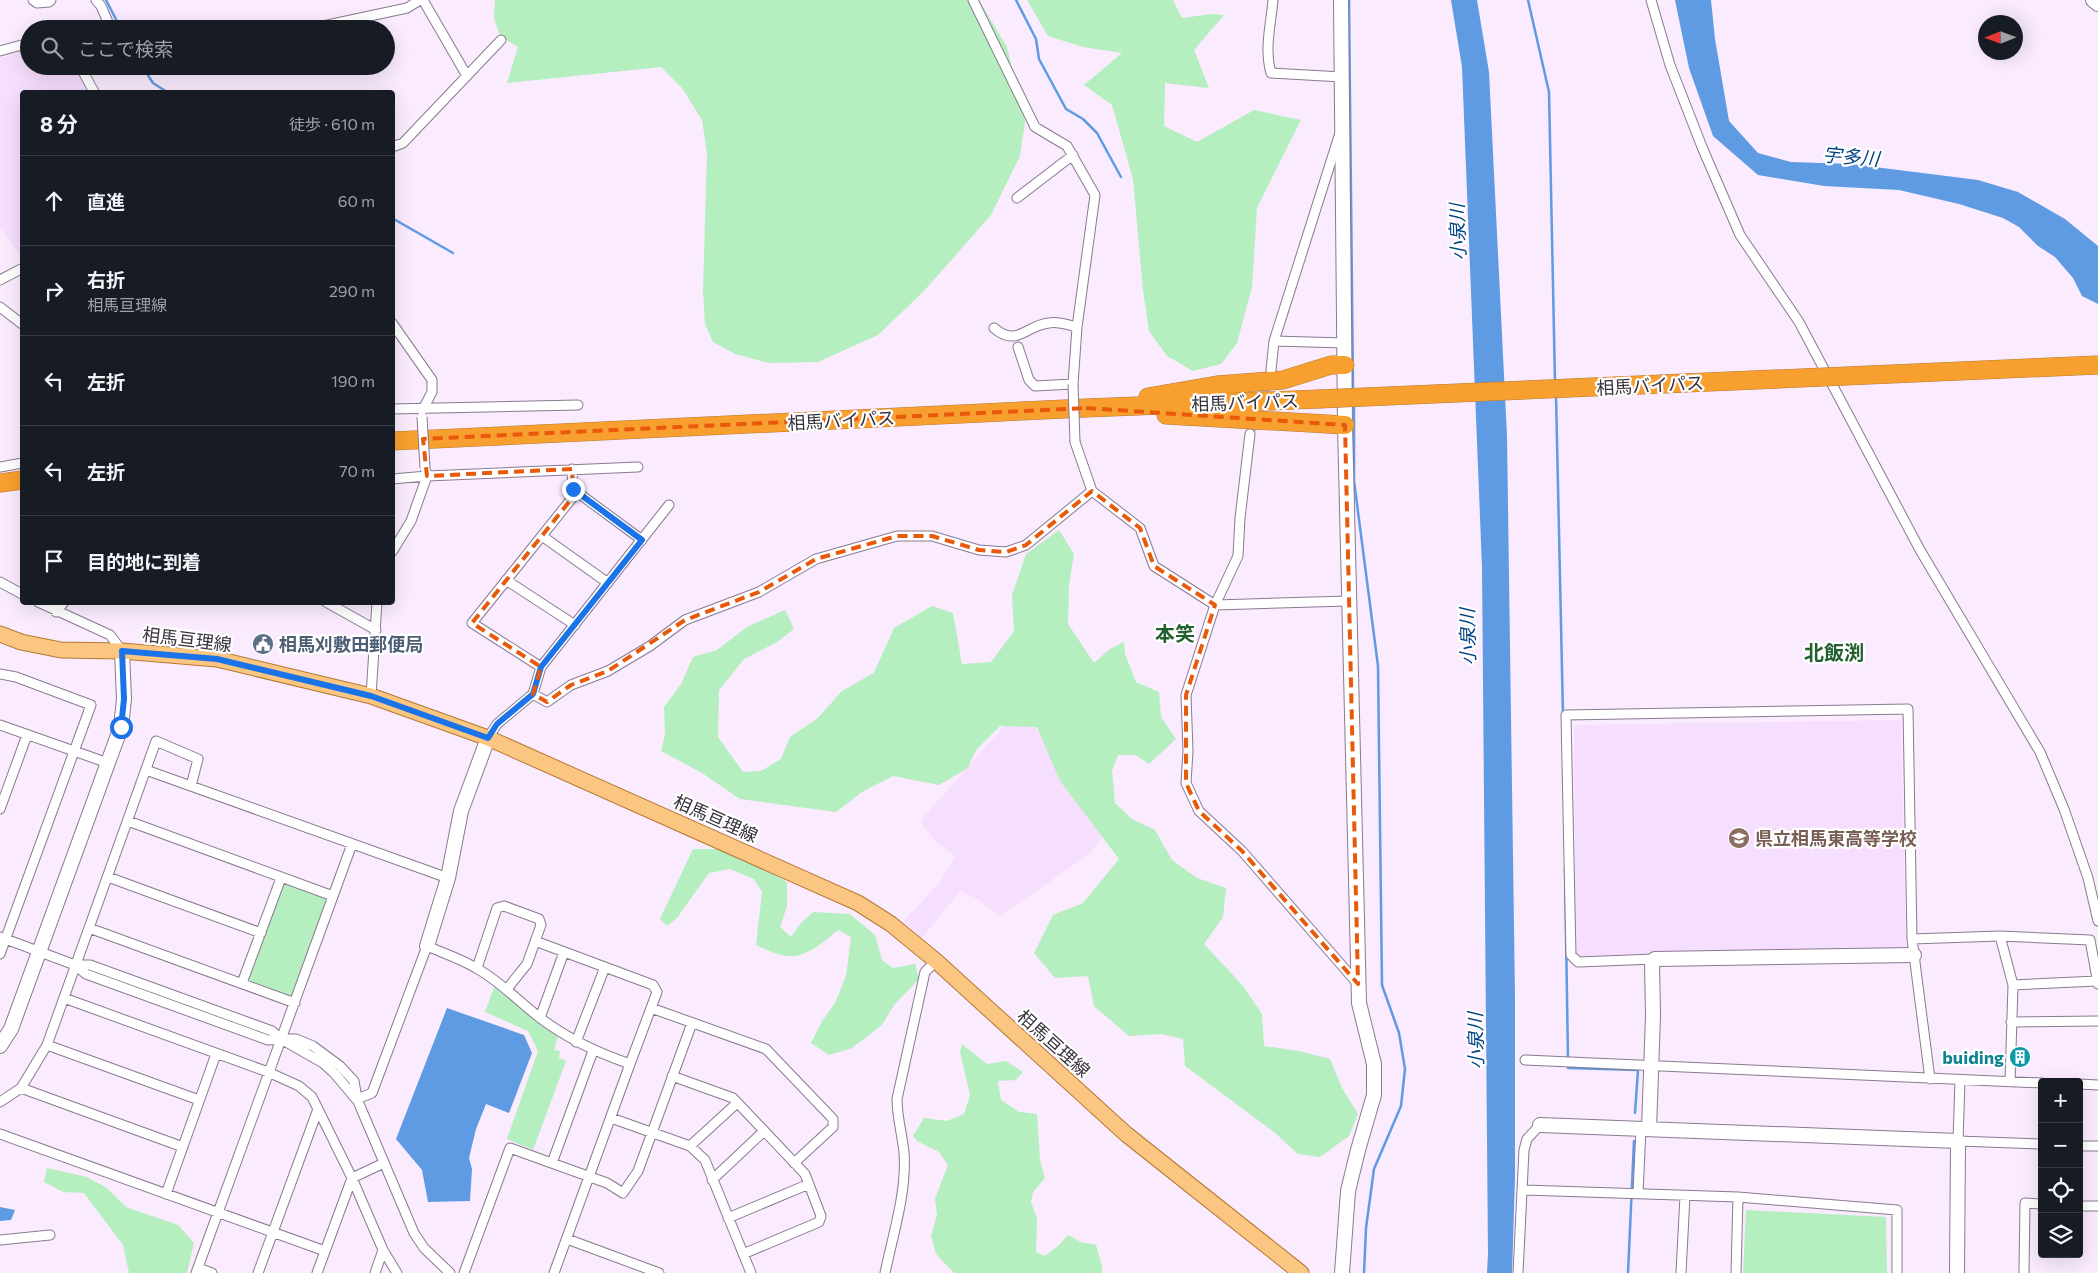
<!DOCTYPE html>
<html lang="ja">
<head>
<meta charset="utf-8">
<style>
	:root { --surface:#171b24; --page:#242831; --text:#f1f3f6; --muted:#9ea1a6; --line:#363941 }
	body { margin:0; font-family:Commissioner,"Noto Sans JP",sans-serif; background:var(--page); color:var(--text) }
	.controls { position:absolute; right:15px; bottom:15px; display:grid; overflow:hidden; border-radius:5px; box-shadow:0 5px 20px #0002 }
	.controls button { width:45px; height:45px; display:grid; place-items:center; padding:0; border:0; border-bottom:1px solid var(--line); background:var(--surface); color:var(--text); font:25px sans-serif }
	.compass { position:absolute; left:1978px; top:15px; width:45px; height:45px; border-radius:50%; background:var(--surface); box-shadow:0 5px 20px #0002; rotate:269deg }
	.stop { position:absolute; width:15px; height:15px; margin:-11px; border:4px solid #1a73e8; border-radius:50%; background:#fff }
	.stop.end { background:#1a73e8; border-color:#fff; box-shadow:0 1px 5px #0008 }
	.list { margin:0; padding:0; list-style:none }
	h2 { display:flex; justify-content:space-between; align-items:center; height:65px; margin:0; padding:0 20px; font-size:21px }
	h2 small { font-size:16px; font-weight:400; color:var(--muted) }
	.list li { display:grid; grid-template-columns:32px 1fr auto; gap:15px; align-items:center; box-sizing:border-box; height:90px; padding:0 20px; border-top:1px solid var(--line) }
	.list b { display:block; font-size:19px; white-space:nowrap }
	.list p { margin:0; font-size:16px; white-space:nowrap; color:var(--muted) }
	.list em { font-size:16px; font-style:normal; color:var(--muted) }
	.icon { flex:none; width:28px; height:28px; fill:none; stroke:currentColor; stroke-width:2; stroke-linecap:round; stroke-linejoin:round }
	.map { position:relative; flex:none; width:2098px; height:1273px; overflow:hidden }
	.search { position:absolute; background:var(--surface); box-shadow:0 5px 20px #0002; left:20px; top:20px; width:375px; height:55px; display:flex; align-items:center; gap:12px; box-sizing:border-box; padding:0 18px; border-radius:28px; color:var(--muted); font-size:19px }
	.panel { position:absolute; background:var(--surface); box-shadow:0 5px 20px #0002; left:20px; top:90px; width:375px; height:515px; border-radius:5px }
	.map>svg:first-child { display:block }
	.built { fill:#f6defe }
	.green { fill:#b5eebf }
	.water { fill:#5e9be3 }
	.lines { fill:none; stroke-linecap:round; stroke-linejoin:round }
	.stream { stroke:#5e9be3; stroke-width:2.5 }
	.street-tunnel { stroke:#d3c6d8; stroke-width:9; stroke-dasharray:9 4.5; stroke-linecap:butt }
	.street-casing { stroke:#8a7990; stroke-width:11 }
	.secondary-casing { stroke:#8a7990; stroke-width:16 }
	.primary-casing { stroke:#b57933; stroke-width:17 }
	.highway-casing { stroke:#b57933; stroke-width:19 }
	.street { stroke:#fff; stroke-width:9 }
	.secondary { stroke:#fff; stroke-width:14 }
	.primary { stroke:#fbc682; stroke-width:15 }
	.highway { stroke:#f8a02f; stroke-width:18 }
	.street-bridge-casing { stroke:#8a7990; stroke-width:11; stroke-linecap:butt }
	.highway-bridge-casing { stroke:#b57933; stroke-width:19; stroke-linecap:butt }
	.street-bridge { stroke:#fff; stroke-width:9 }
	.highway-bridge { stroke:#f8a02f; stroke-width:18 }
	.route { stroke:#1a73e8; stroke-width:6 }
	.marked { fill:none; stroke:#e8590c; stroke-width:4; stroke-dasharray:10 6; stroke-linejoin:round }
	.labels { text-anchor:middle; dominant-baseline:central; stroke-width:4.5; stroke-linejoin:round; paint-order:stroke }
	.street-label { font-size:18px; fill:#38313b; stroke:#fff }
	.service-label { font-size:18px; font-weight:bold; fill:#4e5e75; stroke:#fff; text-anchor:start }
	.education-label { font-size:18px; font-weight:bold; fill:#785e54; stroke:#fff; text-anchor:start }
	.culture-label { font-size:18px; font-weight:bold; fill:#0d838f; stroke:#fff; text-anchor:end }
	.water-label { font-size:19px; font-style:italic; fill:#004282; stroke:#fff }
	.quarter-label { font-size:20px; font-weight:bold; fill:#236030; stroke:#fff }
</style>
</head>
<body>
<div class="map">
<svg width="2098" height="1273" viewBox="0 0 2098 1273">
	<rect width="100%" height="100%" fill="#faebff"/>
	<path class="built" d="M29 49V66H76L90 92H22V256L0 228V58Z
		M1022 706 1104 836 1088 855 1000 916 976 898 960 891 922 938 904 921 941 881 955 856 934 840 920 821Z
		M1901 720 1906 952 1576 959 1574 725Z"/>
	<path class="green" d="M495 0H979L1007 47 1025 122 1020 156 991 215 923 292 878 335 818 362 769 363 735 354 713 342 705 324 703 291 707 153 702 120 682 88 661 67 507 83 518 47 500 36 494 18Z
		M1027 0H1173L1182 18 1212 14 1224 15 1194 50 1209 88 1165 83 1164 126 1197 142 1254 110 1301 120 1257 208 1252 287 1237 343 1221 364 1193 371 1167 356 1149 331 1143 290 1133 179 1112 105 1084 85 1122 53 1083 47 1048 36Z
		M1059 530 1074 554 1069 585 1068 624 1094 663 1110 649 1124 642 1125 654 1136 682 1159 692 1161 717 1176 739 1149 764 1135 755H1118L1112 771 1115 803 1132 819 1155 830 1172 860 1197 878 1226 888 1223 917 1204 944 1243 986 1262 1014 1264 1046 1299 1051 1330 1059 1342 1088 1358 1114 1349 1136 1320 1157 1298 1154 1274 1132 1185 1066 1183 1039 1162 1034 1129 1036 1094 1006 1088 976 1055 978 1034 953 1053 915 1083 903 1119 859 1060 781 1037 727 1000 726 976 750 968 768 939 785 893 776 862 792 836 812 740 799 702 773 661 751 665 734 664 707 681 684 693 657 717 650 747 627 785 610 794 629 777 642 744 659 719 690 718 737 743 772 761 771 781 759 790 737 818 718 842 691 874 673 894 628 932 606 953 613 962 664 991 662 1014 631 1012 595 1026 554Z
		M693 849H721L751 862 787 882V906L780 927 791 937 801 923 813 912 850 914 875 935 882 960 893 968 915 964 919 979 894 1005 882 1025 852 1048 829 1055 811 1043 822 1021 835 1003 846 976 851 937 838 930C822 943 804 961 782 955 774 953 765 949 756 945L762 892 754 879 730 869 709 873 677 918 667 926 660 919Z
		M285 883 324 898 326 901 292 996H288L250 982 249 979 282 886Z
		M495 985C517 1002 535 1021 558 1036L554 1050 560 1051 559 1058 566 1061 533 1150 507 1139 538 1051 528 1031 485 1012Z
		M962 1044 987 1064 1006 1061 1023 1072 1016 1080 998 1081 1001 1100 1019 1112 1037 1114 1040 1160 1045 1178 1033 1192 1031 1202 1037 1218 1036 1252 1045 1256 1058 1246 1068 1235 1081 1242 1096 1245 1102 1266V1273H954L936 1254 931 1236 937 1215 935 1199 948 1165 939 1152 917 1141 913 1136 924 1118 947 1121 964 1114 970 1095 960 1052Z
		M47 1168 87 1177 107 1188 126 1207 178 1225 194 1243 187 1273H129L123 1245 84 1193 63 1192 44 1182Z
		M1746 1210 1886 1217 1887 1273H1743Z"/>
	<path class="water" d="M1451 0H1477L1489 72 1507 436 1515 997V1178L1512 1273H1487L1488 1254 1482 567 1462 67Z
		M1675 0H1711L1715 39 1729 121 1758 153 1791 162 1851 164 1978 180 2018 192 2065 219 2098 246V304L2082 296 2073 278 2055 257 2038 246 2019 227 2003 218 1959 204 1899 190 1824 186 1758 175 1713 136 1689 68Z
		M447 1008 524 1035 532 1053 509 1113 486 1104 476 1129 469 1158 472 1169 470 1201 428 1202 422 1170 396 1139Z
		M0 1207 15 1210 11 1220 0 1221Z"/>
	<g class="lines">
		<path class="stream" d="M106 0 121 29
			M1016 0 1036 39 1039 59 1066 109 1083 119 1097 133 1121 177
			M1349 0 1353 390
			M1528 0 1549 92 1555 382
			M142 66 153 83 167 92
			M392 218 453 253
			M1556 395 1563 715
			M1354 403V481L1378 666 1382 985 1399 1033 1405 1069 1401 1106 1374 1169 1366 1228 1364 1273
			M1565 868 1568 1060
			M1568 1065V1068L1638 1070 1635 1113
			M1628 1273 1634 1141"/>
		<path class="street-tunnel" d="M1250 434 1268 380"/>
		<g class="street-casing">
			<path id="street" d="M33 0 37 3 49 2 51 0
				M96 0 101 6 111 29
				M423 0 467 76
				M973 0 1035 127 1067 146 1095 195 1077 327 1073 384 1035 386 1029 380 1018 347
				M1273 0C1271 24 1264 49 1271 73L1342 77
				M1651 0 1670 65 1702 147 1740 235 1799 322 1920 550 2040 752 2064 809 2088 878 2098 921
				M309 29 407 8 420 0
				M0 51 29 43
				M80 66 94 92
				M114 66H128
				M392 147 403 143 501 40
				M1017 198 1073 155
				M0 280 21 269 22 270
				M0 307 22 324
				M392 323 432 380V392L422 411
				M994 328C1017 348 1026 325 1049 323 1058 321 1068 325 1077 327
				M1274 341 1345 343
				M1271 370 1274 341 1339 136
				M392 409 578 405
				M1250 434 1240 518 1238 556 1215 605 1186 695 1188 751 1186 783 1199 811 1242 851 1358 984
				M1075 442 1092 491 1140 528 1154 566 1215 605 1348 601
				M0 467 22 463
				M572 469 573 489 577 492
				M392 479 427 476 638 467
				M542 536 608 583
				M392 552 411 521 427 476 426 471
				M506 580 575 625
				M0 582 22 594
				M38 602 110 635 122 651
				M326 602 376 630
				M56 612 64 602
				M541 667 472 623 577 492 642 540
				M0 674 16 677 91 705 0 954
				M533 694 541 667 669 505
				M371 696 377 602
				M0 725 108 763
				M488 738 497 724 533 694 547 702 571 685 608 671 650 646 685 620 759 592 816 559 897 536H932L979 550 1006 552 1026 545 1092 491
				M146 770 448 878
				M0 809 27 735
				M128 821 333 896
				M108 877 261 933
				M89 928 295 1003
				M2000 936 2013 985 2010 1082
				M0 937 75 965 86 974 268 1040 281 1039 323 1063 335 1074 356 1099
				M1912 939 2000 936 2090 940 2098 984
				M535 941 653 985 657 992 630 1064
				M1655 959 1578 962 1571 955 1566 715 1908 709 1912 939 1930 1079
				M75 965H90L272 1031 281 1039H296L313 1046 340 1066 354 1081 357 1099 414 1233 424 1248 450 1273
				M477 968 497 908 504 906 539 919 541 925 527 964 507 989
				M242 983 281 878
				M2013 985 2097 981
				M64 998 268 1072 299 1086 312 1097 352 1178 383 1250 397 1273
				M651 1008 766 1049 833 1119V1127L794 1163
				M540 1018 564 952
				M2011 1022 2098 1021
				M576 1042 605 967
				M47 1045 199 1100
				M1525 1060 2042 1083
				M672 1076 733 1098 805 1174 821 1216 819 1222 743 1254
				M1960 1080 1958 1141 2042 1144
				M2079 1084 2098 1085
				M21 1088 183 1147
				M357 1099 372 1093 427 946C443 953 461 959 476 968 500 981 518 1001 539 1017 567 1039 598 1053 630 1064L554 1273
				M0 1102 21 1088 47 1045 156 741 198 759 191 786
				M611 1118 690 1146 705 1160 751 1273
				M0 1134 325 1251
				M690 1146 737 1103
				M2079 1146H2098
				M552 1163 593 1051
				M712 1180 764 1131
				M1522 1190 1738 1197 1897 1210V1273
				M1638 1193 1641 1129
				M166 1194 216 1054
				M2079 1206H2098
				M728 1218 809 1184
				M567 1239 659 1273
				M0 1240 50 1235
				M198 1268 212 1273
				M196 1273 352 844
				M258 1273 318 1109
				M317 1273 352 1178 384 1163
				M375 1273 383 1250
				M464 1273 510 1148 607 1183 623 1193 638 1171 692 1023
				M885 1273C893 1234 907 1192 904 1152 902 1134 897 1117 897 1099L925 972 936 961
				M1518 1273 1524 1150 1527 1139 1540 1125
				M1681 1273 1685 1196
				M1736 1273 1738 1197
				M2024 1273 2025 1203 2042 1204"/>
		</g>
		<g class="secondary-casing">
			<path id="secondary" d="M1341 0 1345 425 1359 1003 1374 1064V1095L1358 1150 1348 1191 1342 1273
				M2093 0 2098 4
				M427 946 448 878 461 811 488 738
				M0 1046 11 1029 121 727 124 699 122 651
				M1540 1125 1958 1141 1957 1273
				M1649 1129 1653 1016 1652 962 1655 959 1914 955"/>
		</g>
		<g class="primary-casing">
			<path id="primary" d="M0 634 21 642 61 650 122 651 217 659 371 696 488 738 858 903 891 924 936 961 1126 1134 1301 1273"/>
		</g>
		<g class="highway-casing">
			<path id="highway" d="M1148 397 1217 385 1283 380 1331 365H1345
				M1166 415 1345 425
				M392 441 1086 408 1319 399
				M0 483 22 480"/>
		</g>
		<use href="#street" class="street"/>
		<use href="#secondary" class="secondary"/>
		<use href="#primary" class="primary"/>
		<use href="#highway" class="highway"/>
		<g class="street-bridge-casing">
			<path id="street-bridge" d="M1073 384 1075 442
				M422 417 425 468"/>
		</g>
		<g class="highway-bridge-casing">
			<path id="highway-bridge" d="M1319 399 2098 365"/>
		</g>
		<use href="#street-bridge" class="street-bridge"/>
		<use href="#highway-bridge" class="highway-bridge"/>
	</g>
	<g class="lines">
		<path class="route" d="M121 727 124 699 122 651 217 659 371 696 488 738 497 724 533 694 541 667 642 540 573 489"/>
	</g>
	<path class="marked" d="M1086 408 1345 425 1358 984 1242 851 1199 811 1186 783V695L1215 605 1154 566 1140 528 1092 491 1026 545 1006 552 979 550 932 536H897L816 559 759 592 685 620 608 671 571 685 547 702 533 694 541 667 472 623 577 492 573 489 572 469 427 476 423 439Z"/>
	<defs>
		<g id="civic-disc" transform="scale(1.125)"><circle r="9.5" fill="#5c6f8a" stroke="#fff"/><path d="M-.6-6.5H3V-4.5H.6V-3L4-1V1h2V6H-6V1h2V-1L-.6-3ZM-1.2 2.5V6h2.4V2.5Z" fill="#fff"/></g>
		<g id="school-disc" transform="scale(1.125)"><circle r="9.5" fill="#8d6e63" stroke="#fff"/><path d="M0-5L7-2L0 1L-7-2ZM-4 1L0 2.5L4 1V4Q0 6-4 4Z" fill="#fff"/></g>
		<g id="building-disc" transform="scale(1.125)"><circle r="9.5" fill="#0f9aa8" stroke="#fff"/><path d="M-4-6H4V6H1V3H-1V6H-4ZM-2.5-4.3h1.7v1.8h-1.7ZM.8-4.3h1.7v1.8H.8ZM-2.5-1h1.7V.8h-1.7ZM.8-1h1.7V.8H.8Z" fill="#fff"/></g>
	</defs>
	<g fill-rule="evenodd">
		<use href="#civic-disc" x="263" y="644"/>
		<use href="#school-disc" x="1739" y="838"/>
		<use href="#building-disc" x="2020" y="1057"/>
	</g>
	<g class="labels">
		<g class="street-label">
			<text transform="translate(1650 385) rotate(-3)">相馬バイパス</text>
			<text transform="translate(1245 402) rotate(-2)">相馬バイパス</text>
			<text transform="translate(841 420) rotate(-3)">相馬バイパス</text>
			<text transform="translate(187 639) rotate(7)">相馬亘理線</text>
			<text transform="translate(716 818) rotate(24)">相馬亘理線</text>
			<text transform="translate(1054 1043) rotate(42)">相馬亘理線</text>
		</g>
		<g class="service-label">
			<text x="279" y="644">相馬刈敷田郵便局</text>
		</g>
		<g class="education-label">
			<text x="1755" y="838">県立相馬東高等学校</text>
		</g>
		<g class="culture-label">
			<text x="2004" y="1057">buiding</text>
		</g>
		<g class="water-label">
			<text transform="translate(1851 156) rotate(5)">宇多川</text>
			<text transform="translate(1457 232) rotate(-92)">小泉川</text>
			<text transform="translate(1467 637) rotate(-91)">小泉川</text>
			<text transform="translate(1475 1041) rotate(-91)">小泉川</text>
		</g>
		<g class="quarter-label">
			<text x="1175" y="633">本笑</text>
			<text x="1834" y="652">北飯渕</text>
		</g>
	</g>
</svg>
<div class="controls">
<button>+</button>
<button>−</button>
<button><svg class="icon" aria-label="locate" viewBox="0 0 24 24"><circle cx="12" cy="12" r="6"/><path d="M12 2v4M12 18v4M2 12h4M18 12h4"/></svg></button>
<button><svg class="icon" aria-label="layers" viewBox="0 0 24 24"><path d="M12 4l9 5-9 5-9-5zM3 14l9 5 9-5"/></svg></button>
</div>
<svg class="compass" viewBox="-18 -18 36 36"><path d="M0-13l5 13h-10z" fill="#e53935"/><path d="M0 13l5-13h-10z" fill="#9ea1a6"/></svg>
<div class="stop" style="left:121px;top:727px"></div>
<div class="stop end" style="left:573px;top:489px"></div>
<div class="search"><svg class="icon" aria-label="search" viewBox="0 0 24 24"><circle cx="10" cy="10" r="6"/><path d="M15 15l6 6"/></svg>ここで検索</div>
<section class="panel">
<h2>8 分<small>徒歩 · 610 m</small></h2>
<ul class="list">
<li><svg class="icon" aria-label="ahead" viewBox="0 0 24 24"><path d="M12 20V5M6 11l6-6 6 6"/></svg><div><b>直進</b></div><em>60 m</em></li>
<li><svg class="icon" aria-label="right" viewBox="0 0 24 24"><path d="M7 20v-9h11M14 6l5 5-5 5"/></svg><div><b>右折</b><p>相馬亘理線</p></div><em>290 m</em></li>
<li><svg class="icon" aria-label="left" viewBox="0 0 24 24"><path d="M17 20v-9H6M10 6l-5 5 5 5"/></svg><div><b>左折</b></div><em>190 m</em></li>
<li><svg class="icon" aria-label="left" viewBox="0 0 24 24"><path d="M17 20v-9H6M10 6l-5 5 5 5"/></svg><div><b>左折</b></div><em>70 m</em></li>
<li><svg class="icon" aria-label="arrive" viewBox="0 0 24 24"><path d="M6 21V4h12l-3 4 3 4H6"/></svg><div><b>目的地に到着</b></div></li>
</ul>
</section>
</div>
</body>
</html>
